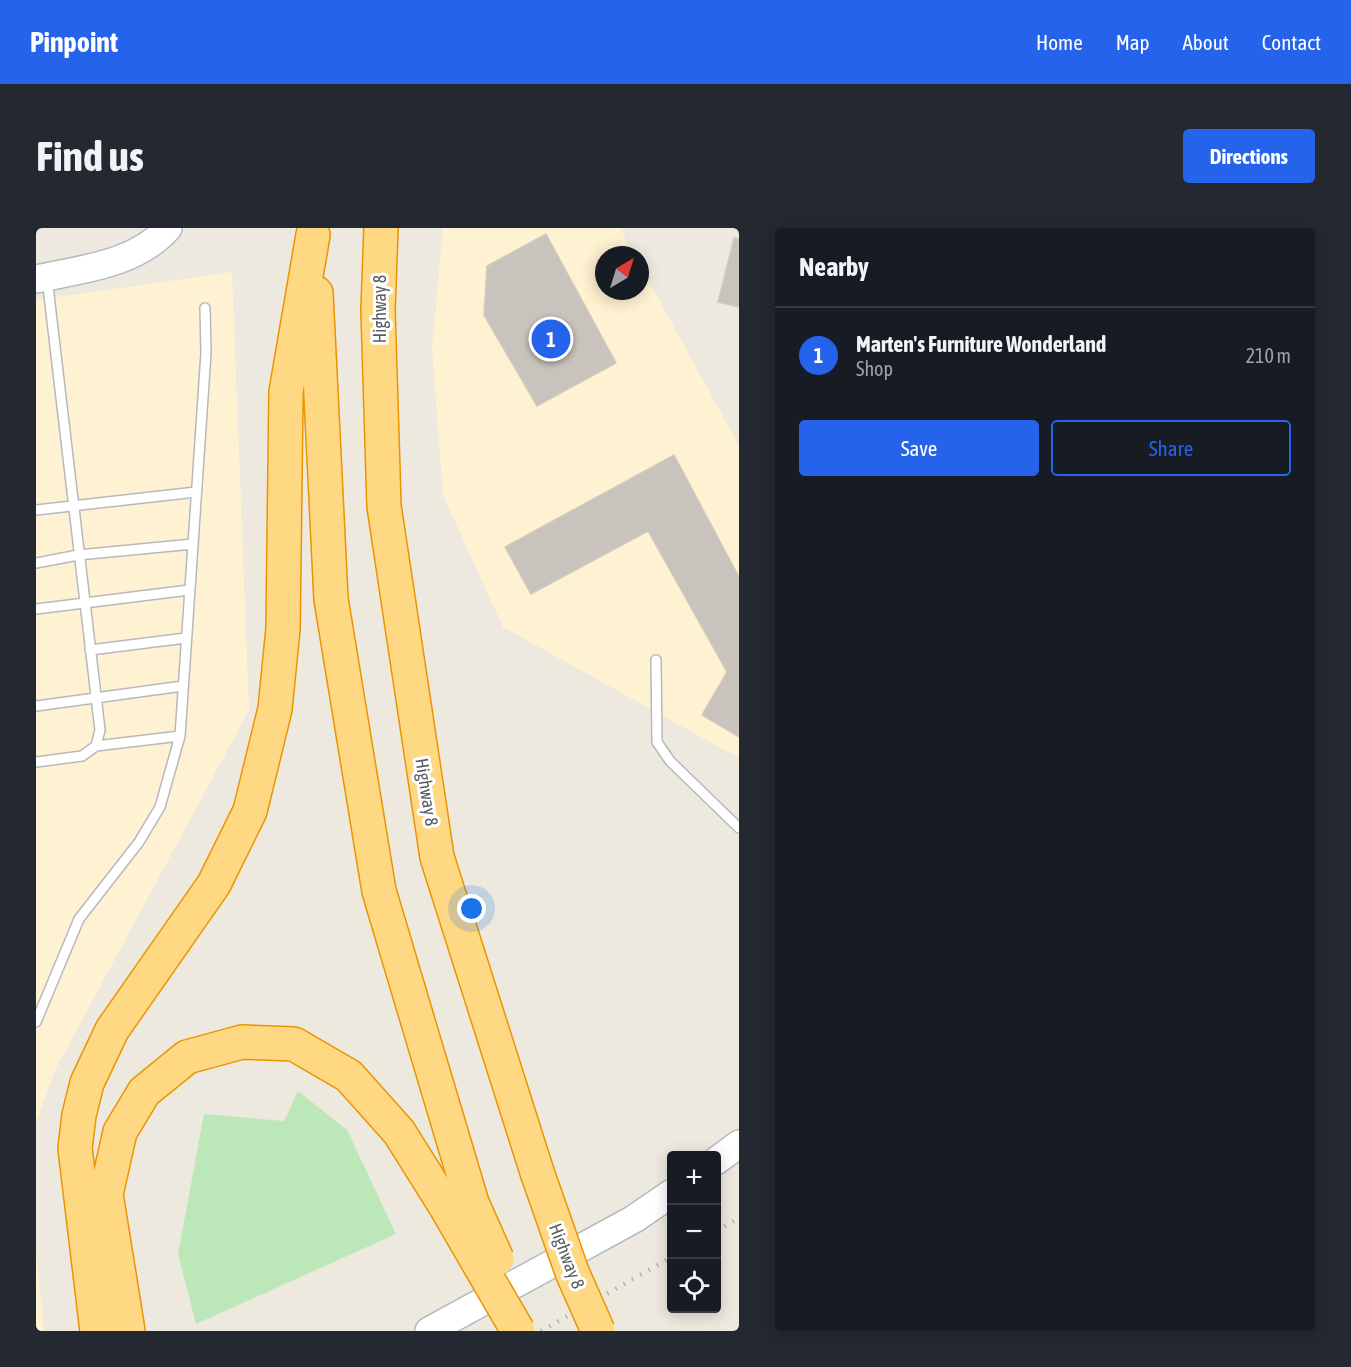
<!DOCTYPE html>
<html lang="en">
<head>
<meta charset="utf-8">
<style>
	:root { --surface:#171b24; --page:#242831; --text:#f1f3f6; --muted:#9ea1a6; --line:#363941; --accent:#2563eb }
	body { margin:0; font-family:"Asap Condensed",sans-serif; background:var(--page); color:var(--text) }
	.controls { position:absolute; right:18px; bottom:18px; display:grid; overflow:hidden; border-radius:6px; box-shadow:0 3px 15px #0003 }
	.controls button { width:54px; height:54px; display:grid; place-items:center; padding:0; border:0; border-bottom:2px solid var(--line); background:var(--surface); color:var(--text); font:30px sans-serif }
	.compass { position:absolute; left:559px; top:18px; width:54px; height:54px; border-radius:50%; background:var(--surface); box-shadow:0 3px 15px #0003; rotate:38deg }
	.you { position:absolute; left:436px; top:681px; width:21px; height:21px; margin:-15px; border:4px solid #fff; border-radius:50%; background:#1a73e8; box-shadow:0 0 0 9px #1a73e833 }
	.badge { display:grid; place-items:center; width:39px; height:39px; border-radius:50%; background:var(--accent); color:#fff; font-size:20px; font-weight:700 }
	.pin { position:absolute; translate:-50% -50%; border:3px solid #fff; box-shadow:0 2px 6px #0006 }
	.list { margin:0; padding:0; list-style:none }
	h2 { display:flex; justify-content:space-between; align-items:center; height:78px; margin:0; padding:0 24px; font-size:26px }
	h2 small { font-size:20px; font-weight:400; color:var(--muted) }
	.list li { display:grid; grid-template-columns:39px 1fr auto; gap:18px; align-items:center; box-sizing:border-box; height:96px; padding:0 24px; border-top:2px solid var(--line) }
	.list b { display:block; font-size:22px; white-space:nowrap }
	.list p { margin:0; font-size:20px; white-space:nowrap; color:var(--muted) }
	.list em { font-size:20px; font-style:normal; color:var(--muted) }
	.actions { display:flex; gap:12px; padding:18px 24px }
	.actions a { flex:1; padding:14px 0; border:2px solid var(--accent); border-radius:6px; text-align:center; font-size:21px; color:var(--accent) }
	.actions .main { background:var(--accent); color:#fff }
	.icon { flex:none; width:33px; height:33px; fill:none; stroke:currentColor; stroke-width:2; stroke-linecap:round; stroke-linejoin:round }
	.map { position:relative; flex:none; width:703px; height:1103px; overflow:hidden; border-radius:6px }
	header { display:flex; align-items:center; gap:36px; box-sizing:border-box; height:84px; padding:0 30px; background:var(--accent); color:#fff }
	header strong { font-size:28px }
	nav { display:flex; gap:33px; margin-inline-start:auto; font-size:21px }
	.intro { display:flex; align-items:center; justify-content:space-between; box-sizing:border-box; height:144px; padding:0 36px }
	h1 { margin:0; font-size:42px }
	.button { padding:15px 27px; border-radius:6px; background:var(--accent); color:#fff; font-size:21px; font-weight:700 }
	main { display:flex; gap:36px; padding:0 36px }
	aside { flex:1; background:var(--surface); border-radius:6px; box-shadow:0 3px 15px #0003 }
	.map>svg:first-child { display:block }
	.commercial { fill:#fff2d2 }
	.green { fill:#bce8b9 }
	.building { fill:#c8c3bc; stroke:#d2cabd; stroke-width:1.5 }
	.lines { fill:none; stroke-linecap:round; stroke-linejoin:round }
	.lane-casing { stroke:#b5b9be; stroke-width:12 }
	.secondary-casing { stroke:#b5bac0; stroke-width:30 }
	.highway-casing { stroke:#ec9400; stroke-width:36 }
	.lane { stroke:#fff; stroke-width:9 }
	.secondary { stroke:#fff; stroke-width:27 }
	.highway { stroke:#ffd884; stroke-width:33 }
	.rail { stroke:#b2b3b3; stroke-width:4.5; stroke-dasharray:1.5 8; stroke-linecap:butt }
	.highway-bridge-casing { stroke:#ec9400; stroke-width:36; stroke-linecap:butt }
	.highway-bridge { stroke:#ffd884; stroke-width:33 }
	.labels { text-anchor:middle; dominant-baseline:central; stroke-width:6; stroke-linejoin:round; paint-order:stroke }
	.street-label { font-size:18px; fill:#585d62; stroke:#fff }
</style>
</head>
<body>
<header>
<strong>Pinpoint</strong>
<nav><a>Home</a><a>Map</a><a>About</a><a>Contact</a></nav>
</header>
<div class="intro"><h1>Find us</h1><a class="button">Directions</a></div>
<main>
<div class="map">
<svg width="703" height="1103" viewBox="0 0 703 1103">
	<rect width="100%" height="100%" fill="#ede9df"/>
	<path class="commercial" d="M407 0H584L598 27H568V63H604V37L703 218V530L467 399 407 267 396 121Z
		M196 44 213 482 18 844 0 896V72Z
		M0 1023 8 1103H0Z"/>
	<path class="green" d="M262 863 311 902 360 1006 160 1096 142 1026 168 886 248 893Z"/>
	<path class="building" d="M510 6 580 135 501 178 448 87 451 38Z
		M698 10 703 11V79L682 74Z
		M638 227 703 349V509L666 487 691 444 612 303 495 366 469 319Z"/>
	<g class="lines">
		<g class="lane-casing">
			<path id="lane" d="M11 50 64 502 60 518
				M0 282 160 264
				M0 335 42 327 157 316
				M0 381 153 362
				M54 422 150 410
				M620 432 621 514 634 533 703 600
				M0 478 147 458
				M0 534 46 528 60 518 144 508
				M0 794 43 691 103 614 124 579 144 508 170 125 169 80"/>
		</g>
		<g class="secondary-casing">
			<path id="secondary" d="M0 51C45 41 99 37 132 0
				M680 933 703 916
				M393 1103 598 991 636 965"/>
		</g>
		<g class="highway-casing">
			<path id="highway" d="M345 0 342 82 348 278 401 629 501 944
				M280 65 295 371 343 663 436 975
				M61 1103 39 920 43 887 51 855 76 802 178 656 214 583 239 481 247 401 250 164 277 7
				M92 1103 70 966 84 904 108 864 151 829 206 814 258 816 313 848 363 904 410 979"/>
		</g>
		<use href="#lane" class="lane"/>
		<use href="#secondary" class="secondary"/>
		<use href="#highway" class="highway"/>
		<path class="rail" d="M680 1003 703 990
			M505 1103 636 1029"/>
		<g class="highway-bridge-casing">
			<path id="highway-bridge" d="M501 944 536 1044 562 1103
				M436 975 461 1031
				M410 979 482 1103"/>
		</g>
		<use href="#highway-bridge" class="highway-bridge"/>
	</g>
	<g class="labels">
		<g class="street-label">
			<text transform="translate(343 81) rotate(-90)">Highway 8</text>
			<text transform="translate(391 564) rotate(81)">Highway 8</text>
			<text transform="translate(531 1028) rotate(69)">Highway 8</text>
		</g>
	</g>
</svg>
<div class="controls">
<button>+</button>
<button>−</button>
<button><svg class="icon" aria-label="locate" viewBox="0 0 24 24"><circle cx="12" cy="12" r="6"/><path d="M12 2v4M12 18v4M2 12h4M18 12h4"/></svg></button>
</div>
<svg class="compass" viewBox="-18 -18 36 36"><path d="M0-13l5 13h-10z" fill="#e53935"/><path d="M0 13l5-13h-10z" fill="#9ea1a6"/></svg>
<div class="you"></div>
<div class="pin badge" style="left:515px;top:111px">1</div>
</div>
<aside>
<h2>Nearby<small></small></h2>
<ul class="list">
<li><span class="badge">1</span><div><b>Marten's Furniture Wonderland</b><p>Shop</p></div><em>210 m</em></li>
</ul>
<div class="actions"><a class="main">Save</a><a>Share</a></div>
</aside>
</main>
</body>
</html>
